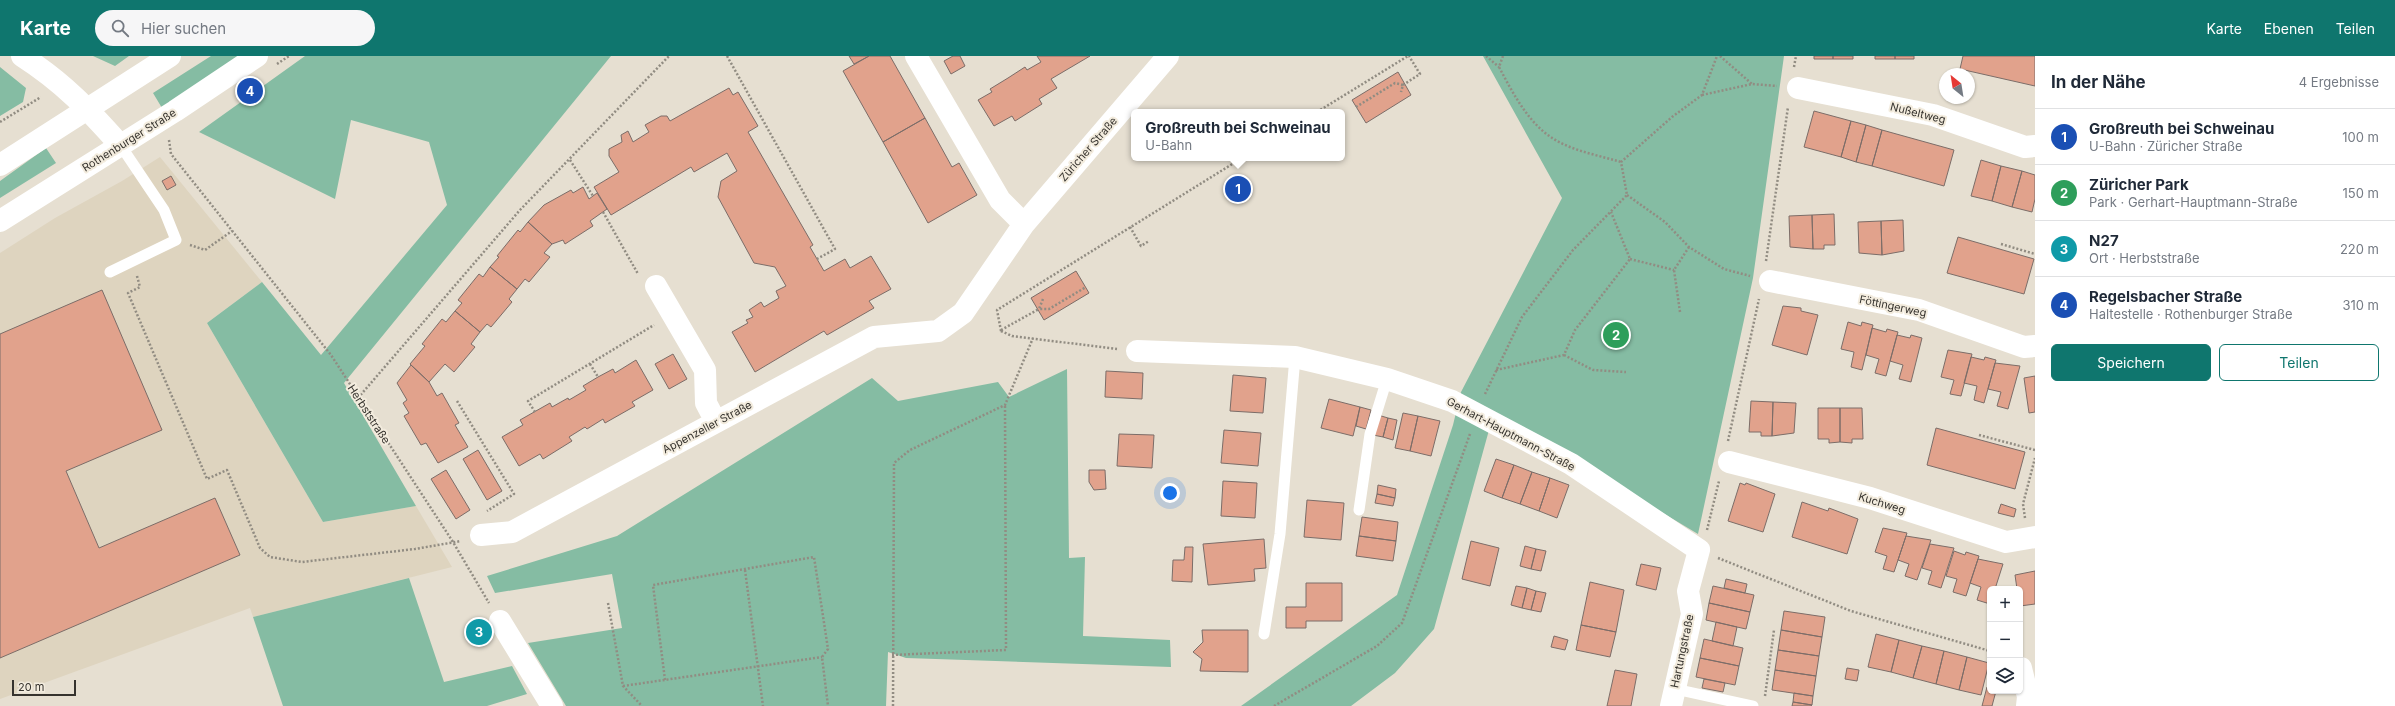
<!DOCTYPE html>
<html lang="de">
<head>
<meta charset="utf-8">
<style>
	:root { --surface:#fff; --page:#f6f6f7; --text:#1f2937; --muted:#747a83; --line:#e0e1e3; --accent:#0f766e }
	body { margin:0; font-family:Inter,sans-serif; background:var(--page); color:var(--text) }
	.controls { position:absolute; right:12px; bottom:12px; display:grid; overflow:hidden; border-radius:6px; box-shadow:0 1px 3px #0004 }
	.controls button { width:36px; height:36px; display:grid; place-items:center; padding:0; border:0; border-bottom:1px solid var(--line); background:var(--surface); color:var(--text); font:20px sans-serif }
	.compass { position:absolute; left:1939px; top:12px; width:36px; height:36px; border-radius:50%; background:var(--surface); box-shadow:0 1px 3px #0004; rotate:330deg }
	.scale { position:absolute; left:12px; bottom:10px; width:64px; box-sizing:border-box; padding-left:4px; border:2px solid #36332e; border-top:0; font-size:11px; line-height:14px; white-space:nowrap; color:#36332e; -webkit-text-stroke:3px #f3ecde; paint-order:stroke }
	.you { position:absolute; left:1170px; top:437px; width:14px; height:14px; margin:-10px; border:3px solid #fff; border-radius:50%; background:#1a73e8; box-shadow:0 0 0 6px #1a73e833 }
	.badge { display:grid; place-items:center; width:26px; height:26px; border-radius:50%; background:var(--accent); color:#fff; font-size:13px; font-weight:700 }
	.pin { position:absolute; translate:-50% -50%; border:2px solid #fff; box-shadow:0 1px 4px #0006 }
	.popup { position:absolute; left:1131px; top:53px; width:214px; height:52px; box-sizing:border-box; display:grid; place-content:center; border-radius:6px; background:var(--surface); filter:drop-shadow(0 1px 3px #0005); font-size:13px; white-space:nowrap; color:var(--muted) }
	.popup b { font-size:15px; color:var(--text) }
	.popup::after { content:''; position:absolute; left:50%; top:100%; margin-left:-8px; border:8px solid transparent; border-top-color:var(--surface) }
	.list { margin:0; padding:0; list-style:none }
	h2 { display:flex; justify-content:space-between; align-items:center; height:52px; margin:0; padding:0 16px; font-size:17px }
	h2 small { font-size:13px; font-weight:400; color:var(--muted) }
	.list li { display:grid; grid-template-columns:26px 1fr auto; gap:12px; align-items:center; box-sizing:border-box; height:56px; padding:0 16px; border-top:1px solid var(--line) }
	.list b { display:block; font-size:15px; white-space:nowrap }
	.list p { margin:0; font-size:13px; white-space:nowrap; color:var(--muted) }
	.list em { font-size:13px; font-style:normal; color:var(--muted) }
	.actions { display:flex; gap:8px; padding:12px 16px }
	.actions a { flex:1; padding:9px 0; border:1px solid var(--accent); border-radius:6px; text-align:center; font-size:14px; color:var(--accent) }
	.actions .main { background:var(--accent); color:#fff }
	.icon { flex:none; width:22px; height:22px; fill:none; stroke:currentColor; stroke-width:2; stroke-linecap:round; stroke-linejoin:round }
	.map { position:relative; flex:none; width:2035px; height:650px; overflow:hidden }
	header { display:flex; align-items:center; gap:24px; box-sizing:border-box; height:56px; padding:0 20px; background:var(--accent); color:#fff }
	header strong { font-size:19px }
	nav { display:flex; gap:22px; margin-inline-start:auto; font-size:14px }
	.search { width:280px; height:36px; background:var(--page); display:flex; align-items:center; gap:10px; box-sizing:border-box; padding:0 14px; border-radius:22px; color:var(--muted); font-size:15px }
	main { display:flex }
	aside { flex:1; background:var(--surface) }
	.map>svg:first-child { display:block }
	.built { fill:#ded4bf }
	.green { fill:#85bca3 }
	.building { fill:#e1a28c; stroke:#7c6d68 }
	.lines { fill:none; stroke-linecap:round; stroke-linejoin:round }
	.path { stroke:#918c82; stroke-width:2.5; stroke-dasharray:2 2; stroke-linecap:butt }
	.service { stroke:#fff; stroke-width:11 }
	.minor { stroke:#fff; stroke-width:22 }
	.secondary { stroke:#fff; stroke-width:22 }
	.labels { text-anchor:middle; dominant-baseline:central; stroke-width:4; stroke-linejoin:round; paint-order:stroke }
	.street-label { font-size:11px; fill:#36332e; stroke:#f3ecde }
</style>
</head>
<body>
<header>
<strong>Karte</strong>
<div class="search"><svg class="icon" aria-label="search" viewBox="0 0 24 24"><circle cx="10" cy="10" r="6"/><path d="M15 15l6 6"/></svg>Hier suchen</div>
<nav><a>Karte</a><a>Ebenen</a><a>Teilen</a></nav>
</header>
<main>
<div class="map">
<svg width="2035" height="650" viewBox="0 0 2035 650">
	<rect width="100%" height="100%" fill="#e6dfd1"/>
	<path class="built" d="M160 101 262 226 207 267 323 466 416 450 452 511 253 561 250 552 0 643V197L55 162 122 125Z"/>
	<path class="green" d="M93 0H129L115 10Z
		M211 0H240L162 52 153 37Z
		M305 0H611L344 327 416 450 323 466 207 267 262 226 321 299 447 149 429 86 351 64 335 143 199 76Z
		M1483 0H1784L1753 222 1698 478 1494 356 1434 573 1395 617 1351 650H1241L1397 539 1453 369 1461 336 1562 142Z
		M0 11 26 32 23 46 0 60Z
		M46 92 56 107 0 142V125Z
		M1067 313 1069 502 1085 501 1083 580 1170 584 1171 611 906 602 888 596 886 650H566L528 587 622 572 612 518 495 537 487 520 617 480 872 322 898 345 998 326 1009 341Z
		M409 522 444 626 512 610 527 638 487 650H283L253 561Z"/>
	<path class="building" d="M849 0H869L854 8Z
		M869 0H890L925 62 883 86 843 15Z
		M953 0H960L965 10 951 18 944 5Z
		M1037 0H1090L1051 23 1057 32 1039 43 1042 48 1015 65 1012 60 994 70 978 44 992 36 990 33 1008 22 1025 11 1027 14 1041 6Z
		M1814 0H1833V3H1814Z
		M1833 0H1853V3H1833Z
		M1875 0H1895V3H1875Z
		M1895 0H1914V3H1895Z
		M1963 0H2035V30L1960 13Z
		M1398 16 1411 39 1366 67 1352 44Z
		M729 32 733 39 738 36 758 70 748 76 813 189 810 191 824 215 845 203 850 212 871 200 891 233 869 245 874 252 827 279 824 275 755 316 732 276 748 267 746 264 753 261 749 254 761 246 764 251 779 242 776 235 786 230 775 211 754 207 718 141 721 125 737 115 727 97 694 116 691 111 611 159 594 131 619 116 609 100V93L622 86 621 79 628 75 633 86 649 76 645 69 661 60H667L670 65Z
		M1814 55 1851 65 1841 101 1804 91Z
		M925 62 952 111 959 107 977 139 928 167 883 86Z
		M1851 65 1866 69 1856 106 1841 101Z
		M1866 69 1882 74 1872 110 1856 106Z
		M1882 74 1954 94 1944 130 1872 110Z
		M1981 104 2001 110 1992 145 1971 140Z
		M2001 110 2022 115 2012 151 1992 145Z
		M2022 115 2035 119V143L2032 156 2012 151Z
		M171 120 176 129 167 134 162 125Z
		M583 131 589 143 597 137 607 153 590 165 593 170 565 188 563 184 552 188 528 166 544 149 571 134 573 137Z
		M1834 158 1835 189H1824V193H1813L1812 159Z
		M1812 159 1813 193 1790 191 1789 160Z
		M1903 164 1904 195 1882 199 1881 165Z
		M1881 165 1882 199 1859 197 1858 166Z
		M528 166 552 188 544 197 550 201 529 226 525 223 517 233 490 211 499 201 497 200 518 174 520 176Z
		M1958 181 2034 203 2024 238 1947 217Z
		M490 211 517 233 509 243 512 246 491 271 487 268 480 276 455 255 462 247 458 244 479 218 483 221Z
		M1076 215 1089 237 1044 264 1031 242Z
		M102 234 162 374 66 415 99 492 215 442 240 499 0 602V278Z
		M1783 250 1801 252V255L1818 259 1807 299 1772 289Z
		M455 255 480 276 471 288 475 291 454 316 445 308 429 326 410 308 425 290 422 288 442 263 446 266Z
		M1848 266 1861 270 1862 266 1873 269 1862 314 1851 311 1854 296 1841 293Z
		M1872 272 1886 276 1887 273 1898 276 1886 320 1875 317 1879 303 1866 299Z
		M1897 279 1910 282 1911 279 1922 282 1911 326 1899 323 1903 309 1890 305Z
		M1948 294 1972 298 1961 340 1950 338 1954 324 1941 321Z
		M673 298 687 323 669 333 655 308Z
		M1971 301 1984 304 1985 301 1996 304 1984 347 1974 344 1977 330 1964 327Z
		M636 304 653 334 632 346 635 350 605 367 603 363 587 373 585 371 569 381 572 385 543 403 540 398 519 410 502 381 523 369 520 364 550 347 552 351 568 342 569 344 586 334 583 330 598 321 613 313 615 317Z
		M1995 307 2020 310 2008 353 1997 350 2001 336 1988 333Z
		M411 309 429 326 437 340 442 337 459 367 455 369 468 391 438 407 426 387 421 389 404 360 409 357 403 347 407 344 397 327Z
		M1106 315 1143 317 1142 343 1105 341Z
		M1233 319 1266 322 1263 357 1230 355Z
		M2035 320V356L2029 357 2024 322Z
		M1329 343 1360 351 1353 380 1321 372Z
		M1751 345 1773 346 1772 380H1761V376H1749Z
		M1773 346 1796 347 1794 377 1772 380Z
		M1360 351 1371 354 1366 373 1356 370Z
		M1818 352H1840V386L1829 387V383H1818Z
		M1840 352H1862L1863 383H1852V387L1840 386Z
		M1403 357 1418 360 1410 395 1395 392Z
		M1378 359 1388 362 1383 381 1373 379Z
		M1418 360 1440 365 1431 400 1410 395Z
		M1388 362 1397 364 1393 384 1383 381Z
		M1936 372 2025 396 2015 433 1927 409Z
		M1224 374 1261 377 1258 410 1221 407Z
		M1119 378 1154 379 1152 412 1117 410Z
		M478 394 502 435 487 444 463 403Z
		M1496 403 1514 409 1502 442 1484 435Z
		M1514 409 1532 416 1520 448 1502 442Z
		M446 414 470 454 456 463 431 423Z
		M1089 414H1105L1106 433 1094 434 1089 426Z
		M1532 416 1550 422 1539 455 1520 448Z
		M1550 422 1569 429 1557 462 1539 455Z
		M1223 425 1257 427 1255 462 1221 460Z
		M1740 427 1745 429 1746 427 1775 438 1763 476 1728 465Z
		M1378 429 1396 433 1395 442 1377 438Z
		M1377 438 1395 442 1393 450 1375 447Z
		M1307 444 1344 447 1341 484 1304 481Z
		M1802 446 1828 455 1829 452 1858 463 1847 498 1792 481Z
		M2001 448 2016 453 2014 461 1998 457Z
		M1362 461 1398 466 1396 485 1359 480Z
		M1883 472 1907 477 1894 516 1883 513 1887 500 1875 496Z
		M1359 480 1396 485 1393 505 1356 500Z
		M1906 480 1931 484 1917 524 1905 520 1909 508 1898 504Z
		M1264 483 1266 512 1254 513 1255 525 1208 529 1203 488Z
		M1471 485 1499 492 1490 530 1462 523Z
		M1930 488 1954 492 1941 532 1928 528 1932 515 1922 512Z
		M1525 490 1536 493 1531 513 1520 510Z
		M1185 491H1193L1192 526 1172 525 1173 504H1184Z
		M1536 493 1546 495 1541 515 1531 513Z
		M1954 495 1965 499 1966 496 1979 500 1966 540 1953 536 1957 523 1946 520Z
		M1978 503 2003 508 1995 533H1990V548L1977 544 1981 531 1970 527Z
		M1641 508 1661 512 1656 534 1636 529Z
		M2035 515V548L2020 550V533H2017L2015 519Z
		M1726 523 1747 528 1745 537 1724 532Z
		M1590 526 1624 534 1616 576 1581 569Z
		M1306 527H1342V565H1306V572H1286V551H1306Z
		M1516 530 1527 532 1522 552 1511 549Z
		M1713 530 1754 539 1750 556 1709 547Z
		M1527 532 1536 535 1531 554 1522 552Z
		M1536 535 1546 537 1541 556 1531 554Z
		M1709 547 1750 556 1746 573 1706 564Z
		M1784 555 1825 561 1822 581 1781 574Z
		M1716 566 1737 571 1733 590 1712 585Z
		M471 576a8 8 0 1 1 16 0a8 8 0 1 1-16 0Z
		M1581 569 1616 576 1610 601 1576 594Z
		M1202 574H1248V616L1200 615 1202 603 1193 596 1203 586Z
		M1781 574 1822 581 1819 600 1778 594Z
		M1876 578 1899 584 1891 616 1868 611Z
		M1554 580 1568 584 1565 594 1551 591Z
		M1704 583 1743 592 1739 610 1700 602Z
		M1899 584 1922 590 1913 622 1891 616Z
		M1922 590 1944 595 1936 628 1913 622Z
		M1778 594 1819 600 1816 620 1775 614Z
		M1944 595 1967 601 1959 634 1936 628Z
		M1967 601 1989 607 1981 639 1959 634Z
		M1700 602 1739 610 1735 629 1696 621Z
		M1847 612 1859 614 1857 625 1845 623Z
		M1615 614 1637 618 1631 650H1607Z
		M1775 614 1816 620 1813 640 1772 634Z
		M1704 623 1725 627 1723 636 1702 632Z
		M1987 631 1990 632V635H1996L1992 650H1982Z
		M1794 637 1813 640 1812 649 1793 646Z
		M1793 646 1812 649 1811 650H1792Z"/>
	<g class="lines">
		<path class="path" d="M727 0 835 193 817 203
			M1486 0 1499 11
			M1503 0 1499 11C1514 39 1530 71 1559 86 1578 96 1601 100 1621 106
			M1720 0 1752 28
			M277 8 289 0
			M1794 11 1796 0
			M1403 29 1420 18 1409 0
			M1702 39 1752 28 1777 30
			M1356 51 1395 27 1403 29 1401 36
			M1317 56 1408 0
			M0 66 41 41
			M169 84 171 98 331 299 453 486 489 547
			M570 104 593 140
			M1627 139 1665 166 1689 191 1724 213 1750 220
			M603 156 638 218
			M1130 171 1141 190 1149 185
			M2001 188 2035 198
			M190 189 205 194 232 175
			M1630 203 1674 214
			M1766 205 1788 51
			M137 220 140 231 128 237 207 423 227 414 260 492 270 501 302 506 415 493 461 485
			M1043 243 1039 253H1049L1086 231
			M1680 256 1674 214 1689 191
			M1001 274 1039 253
			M1001 275 997 254 1242 102
			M1001 275 1012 280 1117 293
			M1564 299 1593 314 1626 316
			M590 308 598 321
			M1496 314 1564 299 1575 274 1630 203 1611 156
			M1485 338 1522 261 1573 194 1627 139 1621 106 1672 61 1702 39 1717 0
			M358 342 520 154 669 0
			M457 345 514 438 487 455
			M535 356 528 345 654 269
			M1979 379 2035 394
			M1728 385 1759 243
			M2025 462 2023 448 2035 402
			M1707 474 1719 425
			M1718 502 1851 555 1990 595
			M745 514 763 650
			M608 547 623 630 642 650
			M892 599 1006 594 1005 349
			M665 624 653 529 814 501 828 593 822 601 828 650
			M623 630 822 601
			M1765 640 1774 574
			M893 650 894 407 910 394 1005 349 1033 282
			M1274 650 1377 590 1402 567 1470 378"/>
		<path class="service" d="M110 216 176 184 164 154 121 90
			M1359 454 1370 378 1387 323
			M1264 578 1280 478 1295 301
			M1675 633 1753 650"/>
		<path class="minor" d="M22 0C64 27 88 53 121 90
			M916 0 1000 144 1024 168
			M1798 32 1933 59 2025 91 2035 90
			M1770 225 1919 254 2024 291 2035 290
			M656 230 705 314 706 347 716 366
			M1137 295 1295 301 1387 323 1452 345 1571 408 1699 494 1688 535 1692 558 1671 650
			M1729 406 1870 442 2006 486 2035 481
			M481 479 512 476 874 281 938 275 963 257 1024 168 1168 0
			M500 565 552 650
			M2021 612 2028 641 2027 650"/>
		<path class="secondary" d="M0 109 170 0
			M0 165 175 55 257 0"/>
	</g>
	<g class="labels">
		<g class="street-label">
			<text transform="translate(1918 57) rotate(14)">Nußeltweg</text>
			<text transform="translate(129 84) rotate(-32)">Rothenburger Straße</text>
			<text transform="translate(1088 93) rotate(-49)">Züricher Straße</text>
			<text transform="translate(1893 250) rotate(12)">Föttingerweg</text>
			<text transform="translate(369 358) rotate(57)">Herbststraße</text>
			<text transform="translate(707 371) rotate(-28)">Appenzeller Straße</text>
			<text transform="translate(1511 378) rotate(28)">Gerhart-Hauptmann-Straße</text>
			<text transform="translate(1882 447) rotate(17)">Kuchweg</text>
			<text transform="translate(1682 595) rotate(-78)">Hartungstraße</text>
		</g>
	</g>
</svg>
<div class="controls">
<button>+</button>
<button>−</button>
<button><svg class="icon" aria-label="layers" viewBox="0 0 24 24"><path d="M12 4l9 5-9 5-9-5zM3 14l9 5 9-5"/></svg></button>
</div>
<svg class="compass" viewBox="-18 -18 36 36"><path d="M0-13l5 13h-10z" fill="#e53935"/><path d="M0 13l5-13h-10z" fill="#747a83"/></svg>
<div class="scale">20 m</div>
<div class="you"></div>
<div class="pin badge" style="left:1238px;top:133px;background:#1a4fb4">1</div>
<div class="popup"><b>Großreuth bei Schweinau</b>U-Bahn</div>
<div class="pin badge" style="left:1616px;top:279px;background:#2e9e5b">2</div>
<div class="pin badge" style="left:479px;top:576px;background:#0f9aa8">3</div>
<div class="pin badge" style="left:250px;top:35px;background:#1a4fb4">4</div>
</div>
<aside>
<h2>In der Nähe<small>4 Ergebnisse</small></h2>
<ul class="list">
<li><span class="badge" style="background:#1a4fb4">1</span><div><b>Großreuth bei Schweinau</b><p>U-Bahn · Züricher Straße</p></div><em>100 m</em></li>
<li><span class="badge" style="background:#2e9e5b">2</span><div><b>Züricher Park</b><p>Park · Gerhart-Hauptmann-Straße</p></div><em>150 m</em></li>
<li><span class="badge" style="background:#0f9aa8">3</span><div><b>N27</b><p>Ort · Herbststraße</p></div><em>220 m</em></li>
<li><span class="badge" style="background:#1a4fb4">4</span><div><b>Regelsbacher Straße</b><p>Haltestelle · Rothenburger Straße</p></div><em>310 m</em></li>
</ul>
<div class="actions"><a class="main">Speichern</a><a>Teilen</a></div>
</aside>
</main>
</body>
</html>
